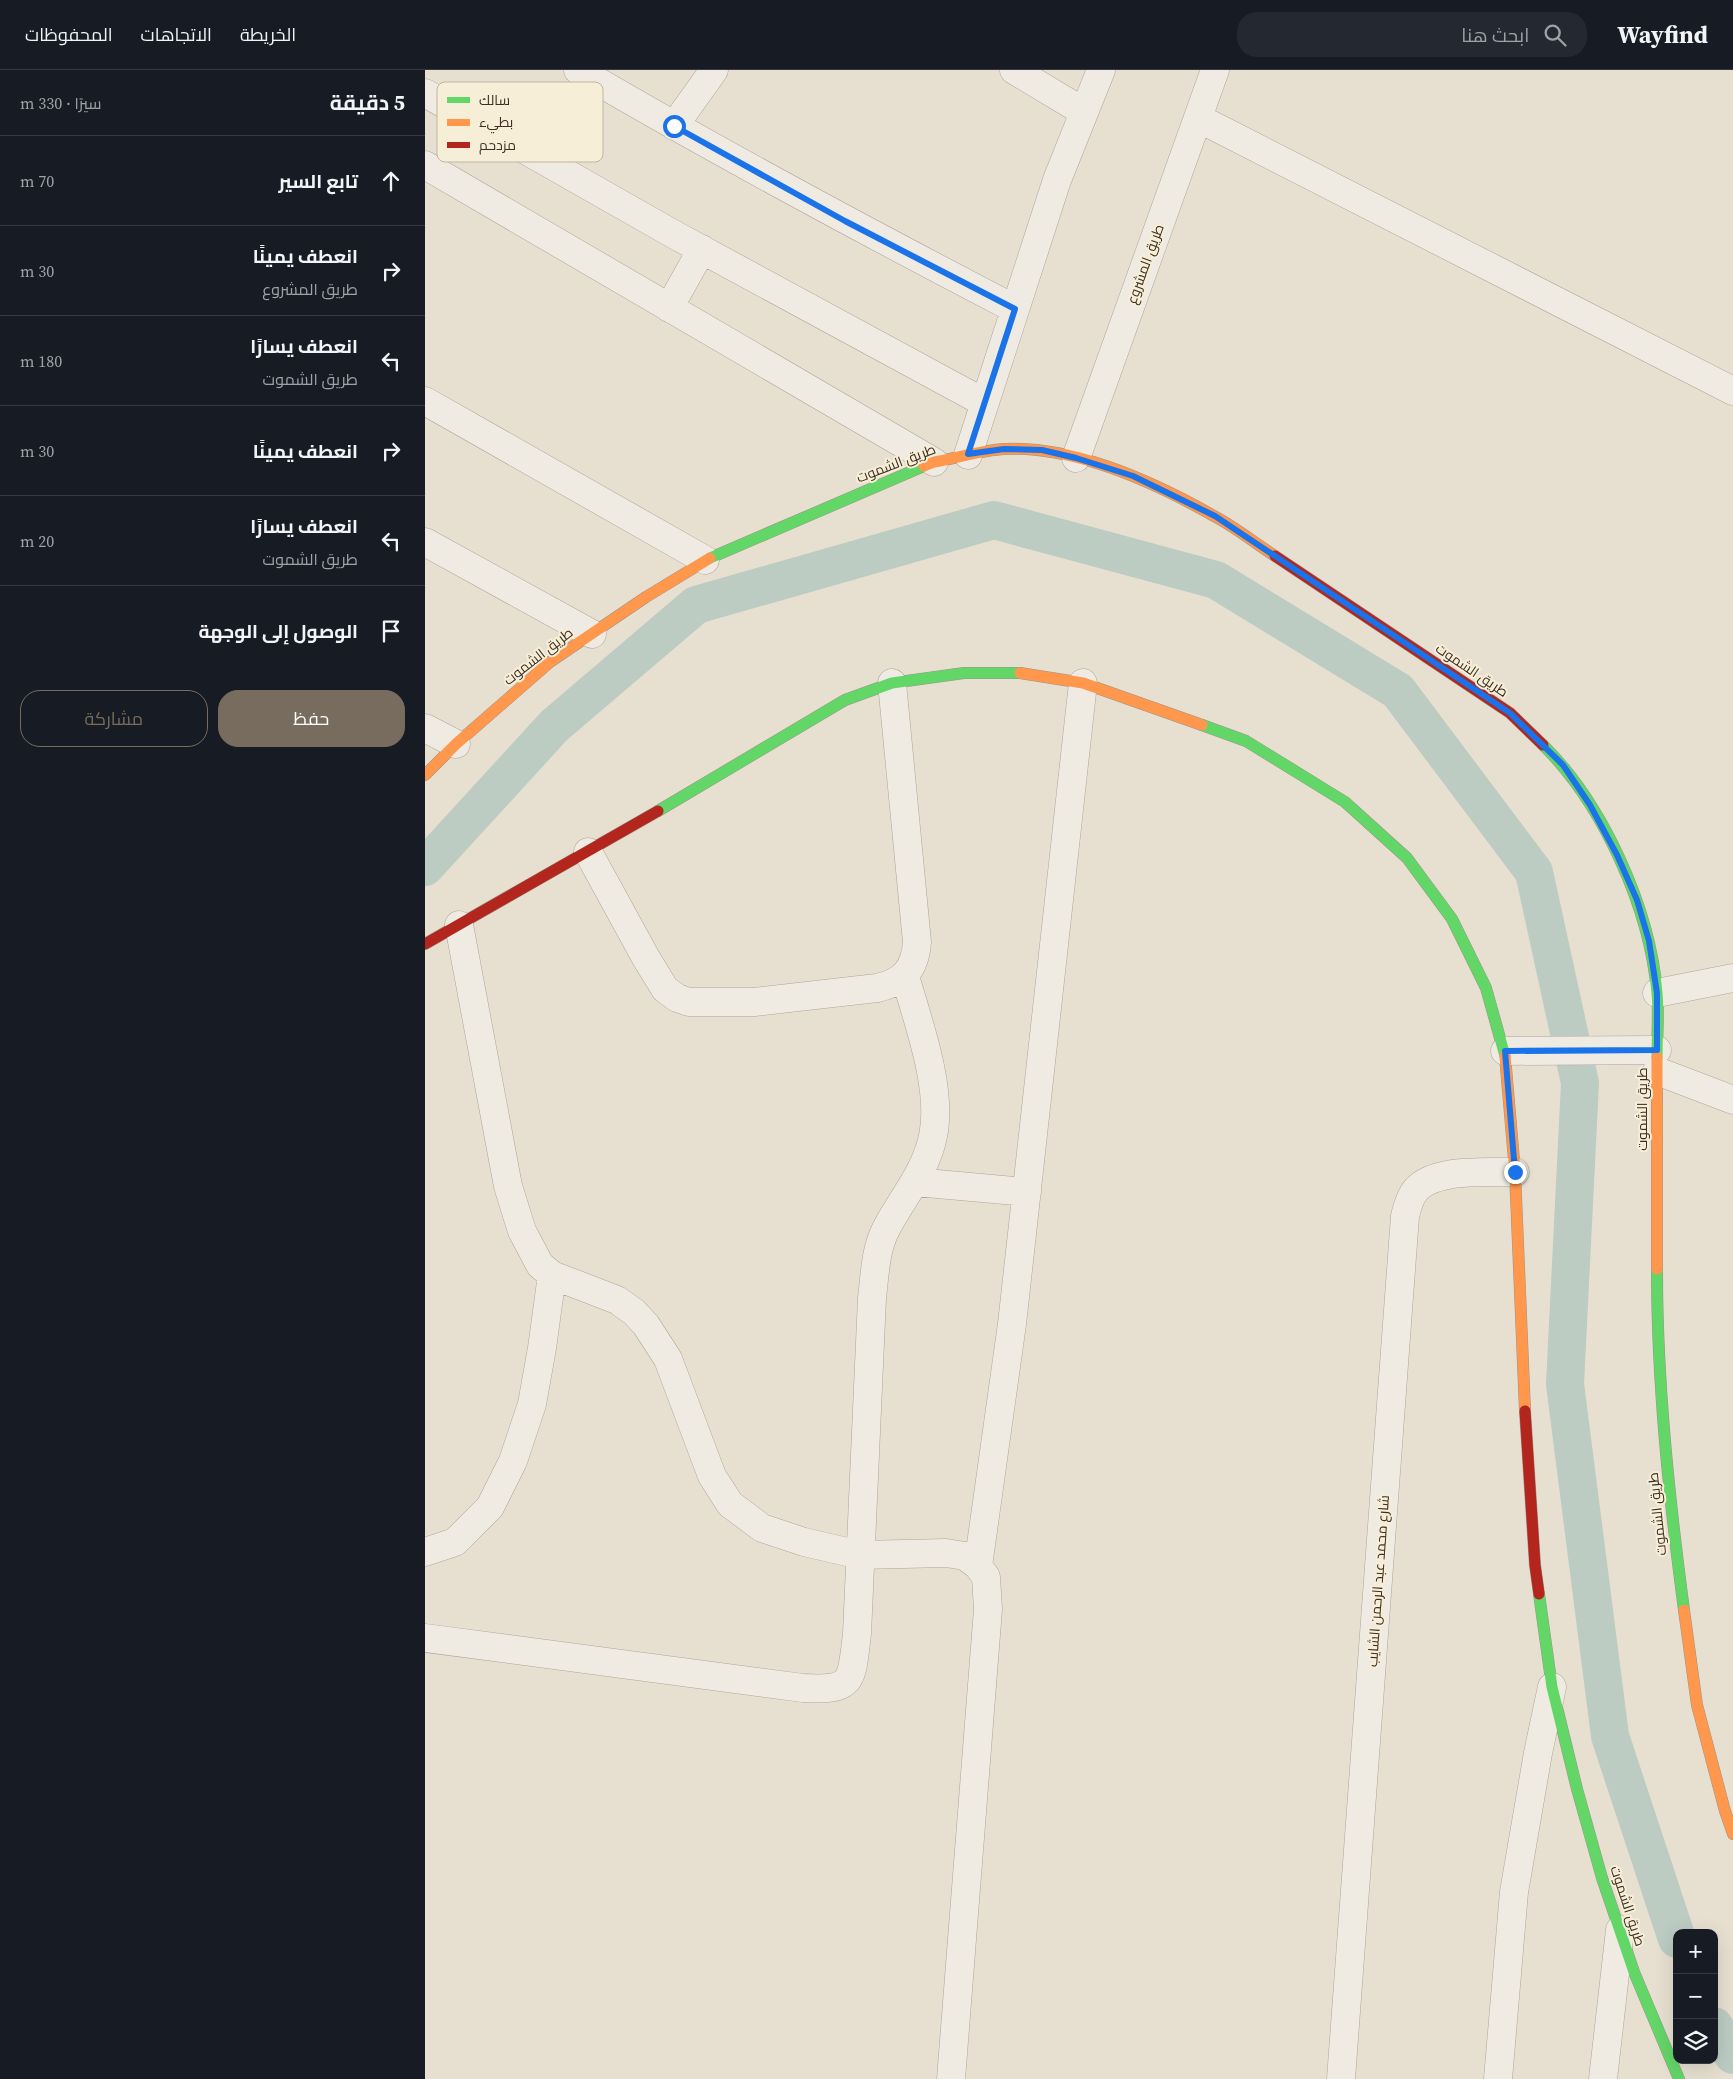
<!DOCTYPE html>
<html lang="ar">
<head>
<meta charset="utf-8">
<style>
	:root { --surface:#171b24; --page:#242831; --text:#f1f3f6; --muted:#9ea1a6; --line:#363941; --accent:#786c5e }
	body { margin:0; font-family:"Source Serif 4",Cairo,serif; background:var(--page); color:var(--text); direction:rtl }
	.controls { position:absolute; right:15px; bottom:15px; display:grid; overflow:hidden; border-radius:10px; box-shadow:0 5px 20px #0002 }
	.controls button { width:45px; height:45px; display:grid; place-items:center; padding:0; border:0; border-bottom:1px solid var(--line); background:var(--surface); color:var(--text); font:25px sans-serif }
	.stop { position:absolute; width:15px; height:15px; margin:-11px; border:4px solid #1a73e8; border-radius:50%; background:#fff }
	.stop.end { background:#1a73e8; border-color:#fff; box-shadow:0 1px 5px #0008 }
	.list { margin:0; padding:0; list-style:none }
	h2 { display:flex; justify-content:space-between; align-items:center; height:65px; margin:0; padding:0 20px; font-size:21px }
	h2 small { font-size:16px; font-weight:400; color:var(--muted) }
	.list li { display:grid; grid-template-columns:32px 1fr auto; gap:15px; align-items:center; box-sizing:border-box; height:90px; padding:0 20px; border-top:1px solid var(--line) }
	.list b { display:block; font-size:19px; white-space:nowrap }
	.list p { margin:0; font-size:16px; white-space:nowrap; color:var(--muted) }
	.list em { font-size:16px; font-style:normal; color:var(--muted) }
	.actions { display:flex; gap:10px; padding:15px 20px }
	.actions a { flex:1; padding:11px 0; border:1px solid var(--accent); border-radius:20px; text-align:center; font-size:18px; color:var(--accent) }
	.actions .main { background:var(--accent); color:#fff }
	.icon { flex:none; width:28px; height:28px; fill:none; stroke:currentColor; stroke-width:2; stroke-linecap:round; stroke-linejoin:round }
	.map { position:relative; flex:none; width:1308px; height:2009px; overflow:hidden; direction:ltr }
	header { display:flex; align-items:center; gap:30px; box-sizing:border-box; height:70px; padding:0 25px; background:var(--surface); border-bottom:1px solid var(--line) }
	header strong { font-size:24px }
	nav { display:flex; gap:28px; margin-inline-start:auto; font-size:18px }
	.search { width:350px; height:45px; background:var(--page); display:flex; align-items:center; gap:12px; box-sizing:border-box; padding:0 18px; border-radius:20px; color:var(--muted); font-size:19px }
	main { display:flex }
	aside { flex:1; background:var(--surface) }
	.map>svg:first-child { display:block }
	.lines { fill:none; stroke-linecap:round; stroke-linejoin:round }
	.canal { stroke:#bcccc2; stroke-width:38 }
	.street-casing { stroke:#ada599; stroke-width:29 }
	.fast-casing { stroke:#9c958a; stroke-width:12 }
	.slow-casing { stroke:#9c958a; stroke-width:12 }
	.jam-casing { stroke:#9c958a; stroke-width:12 }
	.street { stroke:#efebe3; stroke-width:28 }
	.fast { stroke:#63d668; stroke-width:11 }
	.slow { stroke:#ff974d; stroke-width:11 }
	.jam { stroke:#b3261e; stroke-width:11 }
	.route { stroke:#1a73e8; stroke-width:6 }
	.labels { text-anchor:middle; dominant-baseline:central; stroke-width:4; stroke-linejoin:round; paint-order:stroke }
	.street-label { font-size:14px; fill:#3d2e20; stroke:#f7eed8 }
	.key { fill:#f7eed8; stroke:#bfb4a1; stroke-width:1 }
	.key-label { font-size:14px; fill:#3d2e20 }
</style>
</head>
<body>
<header>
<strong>Wayfind</strong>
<div class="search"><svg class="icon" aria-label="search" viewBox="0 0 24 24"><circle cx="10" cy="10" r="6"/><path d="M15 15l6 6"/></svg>ابحث هنا</div>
<nav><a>الخريطة</a><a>الاتجاهات</a><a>المحفوظات</a></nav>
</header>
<main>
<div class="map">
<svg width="1308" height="2009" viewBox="0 0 1308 2009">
	<rect width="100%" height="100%" fill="#e7e0d1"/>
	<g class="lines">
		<path class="canal" d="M0 797 129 656 271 535 569 450 791 510 973 621 1109 802 1155 1013 1140 1314 1185 1666 1252 1869
			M1289 1956 1308 1985"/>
		<g class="street-casing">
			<path id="street" d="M153 0C296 84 442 162 590 239
				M589 0 659 42
				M0 23 250 165 560 333
				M773 48 1308 321
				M249 56 289 0
				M0 95 509 392
				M244 238 277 179
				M0 331 280 490
				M543 385 632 110 676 0
				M651 388 790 0
				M0 472 167 564
				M0 658 31 674
				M163 782 221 888 240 919 252 928 264 932H329L452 918C479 912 490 899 492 872L467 613
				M34 855 83 1116 97 1161 115 1195 127 1205 192 1230 209 1242 221 1255 243 1289 287 1406 305 1434 337 1458 379 1472 435 1485 521 1483 540 1486 553 1496 561 1507 563 1539 526 2009
				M1232 923 1308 908
				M1080 981 1232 980
				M1232 1001 1308 1030
				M490 1112 602 1122
				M0 1482 30 1472 65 1437 88 1391 107 1334 117 1278 127 1205
				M553 1496 587 1254 658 613
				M0 1568 378 1618C430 1621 426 1611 432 1564L447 1228C450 1204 450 1179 462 1157 478 1127 501 1101 508 1066 518 1019 493 952 480 906
				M916 2009 980 1146C982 1139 984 1130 988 1124 1004 1097 1062 1103 1090 1102
				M1073 2009 1089 1822 1113 1683 1127 1617
				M1178 2009 1195 1860"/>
		</g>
		<g class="fast-casing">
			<path id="fast" d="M285 488 499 396
				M777 655 821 671 920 732 982 788 1027 849 1061 918 1080 986
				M1118 675C1178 734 1225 838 1232 923 1234 944 1232 966 1232 987
				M233 741 420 630 467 613 539 603H595
				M1232 1199C1232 1313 1244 1427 1259 1540
				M1114 1524 1127 1617 1152 1719 1177 1808 1209 1902 1254 2009"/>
		</g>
		<g class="slow-casing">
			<path id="slow" d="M499 396 509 392C532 388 557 380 580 379 650 376 729 412 789 446 810 457 830 473 850 486
				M595 603 658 613 777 655
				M0 705 31 674 125 592 221 527 285 488
				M1080 986 1090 1102 1100 1341
				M1232 987V1199
				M1259 1540 1272 1635 1300 1741 1308 1764"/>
		</g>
		<g class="jam-casing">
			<path id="jam" d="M850 486 1085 643 1118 675
				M0 874 233 741
				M1100 1341 1110 1495 1114 1524"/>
		</g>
		<use href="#street" class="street"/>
		<use href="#fast" class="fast"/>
		<use href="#slow" class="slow"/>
		<use href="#jam" class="jam"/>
	</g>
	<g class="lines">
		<path class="route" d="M249 56 420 151 590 239 543 384 579 379 617 380 651 388 708 406 790 446 1085 643 1138 695 1165 735 1192 785 1212 830 1224 871 1232 923V980L1080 981 1090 1102"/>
	</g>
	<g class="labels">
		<g class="street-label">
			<text transform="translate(720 194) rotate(-70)">طريق المشروع</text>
			<text transform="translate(471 393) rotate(-21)">طريق الشموت</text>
			<text transform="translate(113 586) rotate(-38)">طريق الشموت</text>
			<text transform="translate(1047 600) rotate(34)">طريق الشموت</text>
			<text transform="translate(1217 1039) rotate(-90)">طريق الشموت</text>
			<text transform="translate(1232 1444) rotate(-96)">طريق الشموت</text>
			<text transform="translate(953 1511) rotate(-86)">شارع محمد عبد الرحمن الشايب</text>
			<text transform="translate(1203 1836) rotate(72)">طريق الشموت</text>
		</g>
	</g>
	<rect x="12" y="12" width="166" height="80" rx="8" class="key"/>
	<rect x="22" y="27" width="23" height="6" fill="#63d668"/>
	<rect x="22" y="49" width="23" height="7" fill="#ff974d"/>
	<rect x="22" y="72" width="23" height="6" fill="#b3261e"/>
	<g class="key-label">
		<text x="54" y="35">سالك</text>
		<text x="54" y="57">بطيء</text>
		<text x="54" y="80">مزدحم</text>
	</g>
</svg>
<div class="controls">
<button>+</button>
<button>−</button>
<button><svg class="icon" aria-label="layers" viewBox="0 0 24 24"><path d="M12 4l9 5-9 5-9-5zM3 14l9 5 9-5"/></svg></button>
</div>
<div class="stop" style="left:249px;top:56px"></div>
<div class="stop end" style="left:1090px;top:1102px"></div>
</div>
<aside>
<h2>5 دقيقة<small>سيرًا · 330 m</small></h2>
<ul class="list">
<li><svg class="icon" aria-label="ahead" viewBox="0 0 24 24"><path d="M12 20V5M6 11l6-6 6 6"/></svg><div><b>تابع السير</b></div><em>70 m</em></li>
<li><svg class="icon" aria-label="right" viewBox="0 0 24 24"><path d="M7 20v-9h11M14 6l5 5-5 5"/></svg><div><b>انعطف يمينًا</b><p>طريق المشروع</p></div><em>30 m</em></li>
<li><svg class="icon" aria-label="left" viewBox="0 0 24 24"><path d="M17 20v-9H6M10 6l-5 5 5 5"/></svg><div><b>انعطف يسارًا</b><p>طريق الشموت</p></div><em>180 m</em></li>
<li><svg class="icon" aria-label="right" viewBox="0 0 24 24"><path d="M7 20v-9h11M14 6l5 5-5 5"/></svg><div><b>انعطف يمينًا</b></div><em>30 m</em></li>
<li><svg class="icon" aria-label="left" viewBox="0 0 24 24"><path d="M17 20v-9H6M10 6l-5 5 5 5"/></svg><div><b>انعطف يسارًا</b><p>طريق الشموت</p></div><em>20 m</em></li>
<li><svg class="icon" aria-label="arrive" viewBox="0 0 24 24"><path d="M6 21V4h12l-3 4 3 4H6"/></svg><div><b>الوصول إلى الوجهة</b></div></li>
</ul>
<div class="actions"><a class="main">حفظ</a><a>مشاركة</a></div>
</aside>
</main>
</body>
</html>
